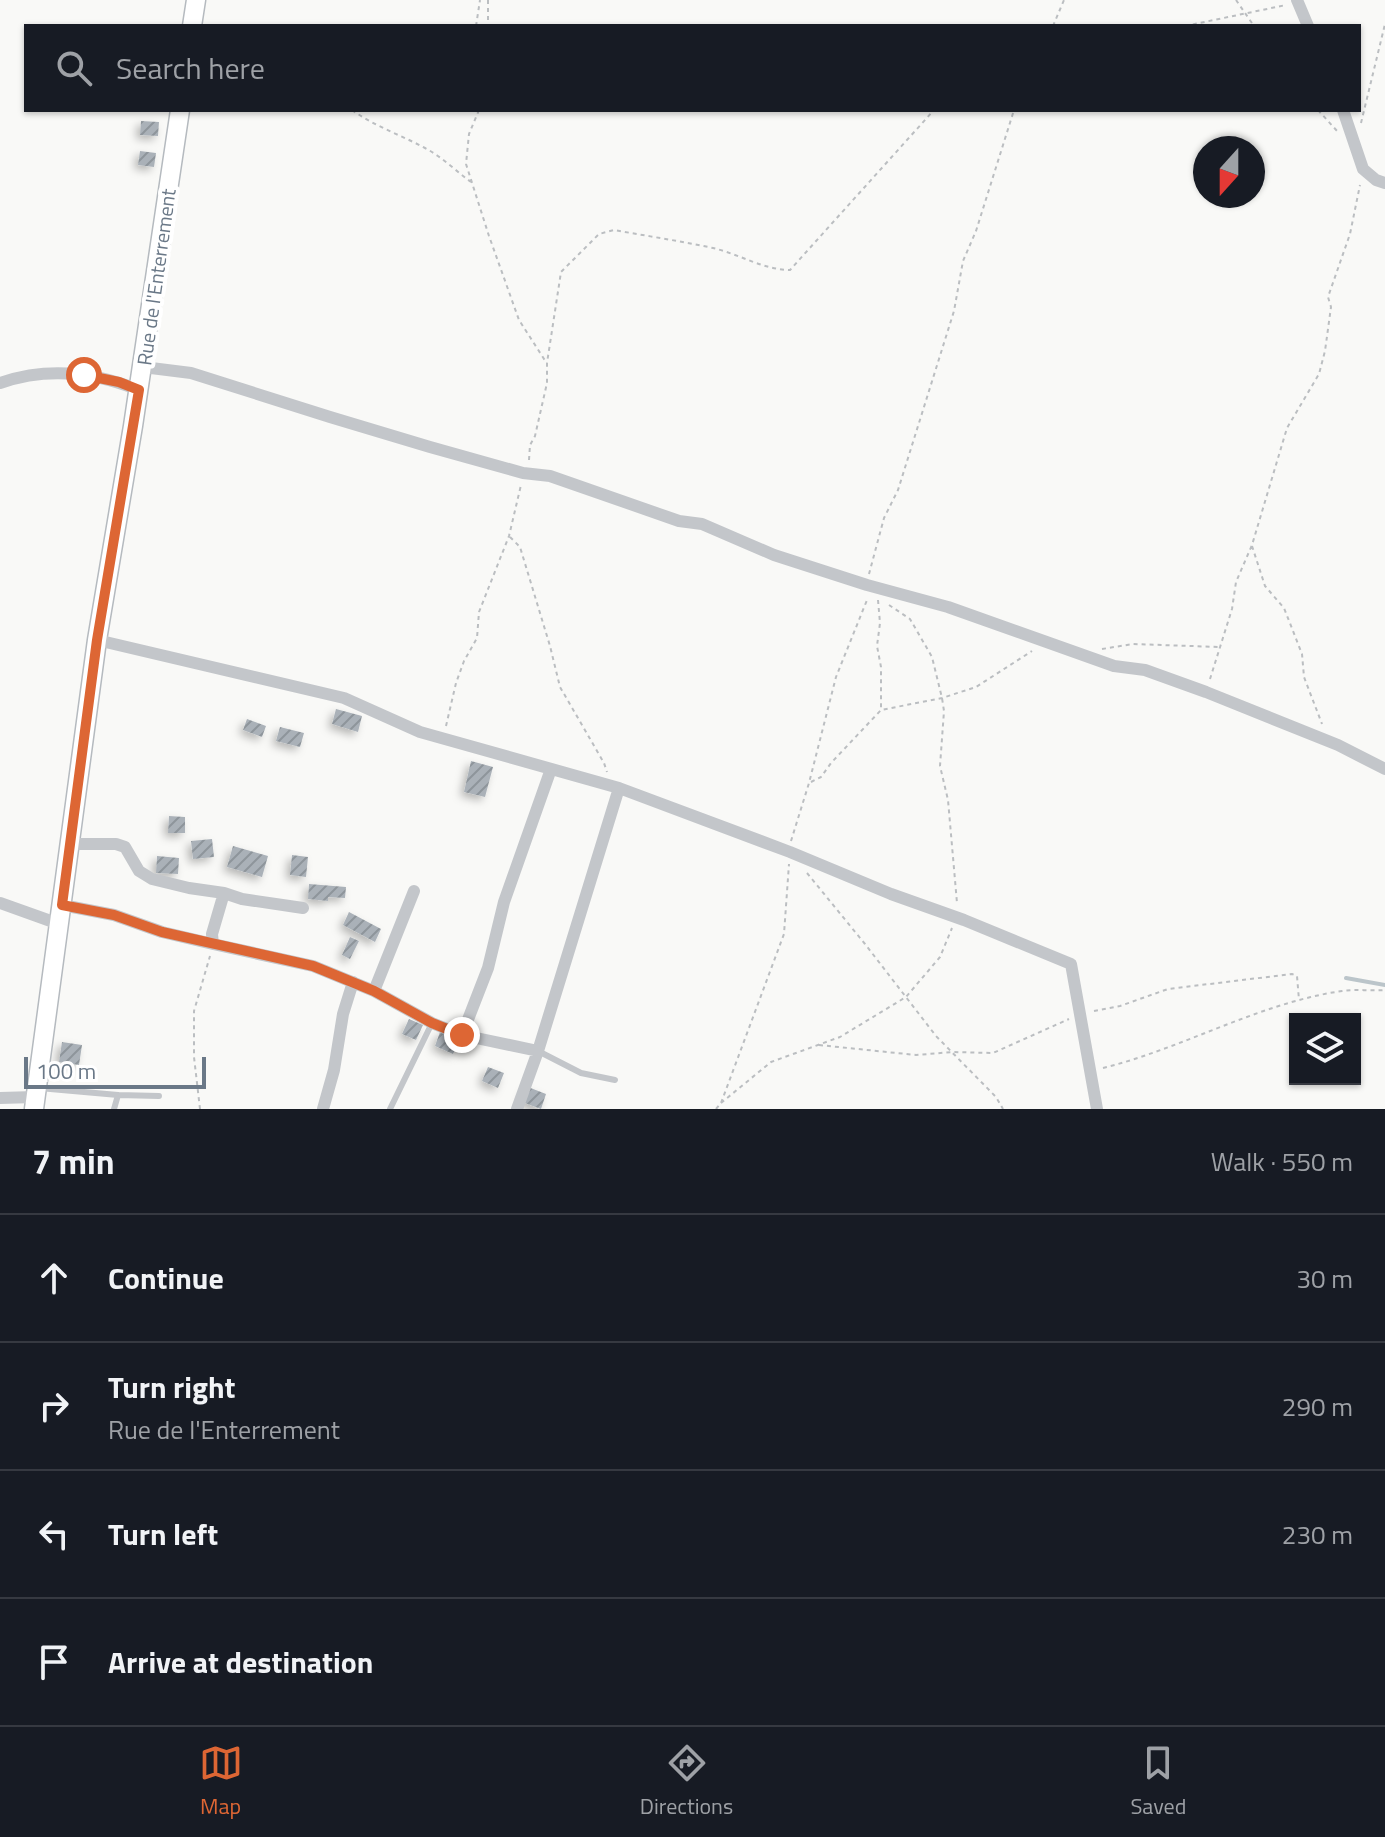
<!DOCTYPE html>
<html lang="en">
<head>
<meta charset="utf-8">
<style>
	:root { --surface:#171b24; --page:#20242c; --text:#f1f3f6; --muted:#9ea1a6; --line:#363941; --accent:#dd6634 }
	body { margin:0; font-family:"Titillium Web",sans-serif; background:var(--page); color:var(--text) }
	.controls { position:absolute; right:24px; bottom:24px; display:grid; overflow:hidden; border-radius:0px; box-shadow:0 2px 6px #0004 }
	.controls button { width:72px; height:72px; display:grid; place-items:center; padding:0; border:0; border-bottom:2px solid var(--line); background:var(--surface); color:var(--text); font:40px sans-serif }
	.compass { position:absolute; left:1193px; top:136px; width:72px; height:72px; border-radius:50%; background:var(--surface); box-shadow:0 2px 6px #0004; rotate:201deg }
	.scale { position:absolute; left:24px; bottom:20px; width:182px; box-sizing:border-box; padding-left:8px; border:4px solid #6a7887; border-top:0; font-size:22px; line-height:28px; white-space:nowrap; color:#6a7887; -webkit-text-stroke:6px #fff; paint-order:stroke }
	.stop { position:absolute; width:24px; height:24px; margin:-18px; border:6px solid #dd6634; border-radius:50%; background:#fff }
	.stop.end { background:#dd6634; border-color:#fff; box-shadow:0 2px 8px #0008 }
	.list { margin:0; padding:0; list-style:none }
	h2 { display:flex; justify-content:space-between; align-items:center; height:104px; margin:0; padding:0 32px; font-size:34px }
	h2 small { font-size:26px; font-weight:400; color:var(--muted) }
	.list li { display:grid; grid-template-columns:52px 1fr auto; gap:24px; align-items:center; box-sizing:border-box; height:128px; padding:0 32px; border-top:2px solid var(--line) }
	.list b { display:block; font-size:30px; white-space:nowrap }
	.list p { margin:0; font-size:26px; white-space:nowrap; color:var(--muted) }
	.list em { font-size:26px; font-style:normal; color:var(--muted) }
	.icon { flex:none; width:44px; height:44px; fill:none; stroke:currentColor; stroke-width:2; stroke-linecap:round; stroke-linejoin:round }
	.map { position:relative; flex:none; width:1385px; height:1109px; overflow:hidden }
	.search { position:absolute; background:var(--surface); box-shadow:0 2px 6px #0004; left:24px; right:24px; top:24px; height:88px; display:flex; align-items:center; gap:20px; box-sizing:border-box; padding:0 28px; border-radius:0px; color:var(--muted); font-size:30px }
	.sheet { height:616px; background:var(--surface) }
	nav { display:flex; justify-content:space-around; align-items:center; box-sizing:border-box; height:112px; border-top:2px solid var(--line); background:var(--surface); font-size:22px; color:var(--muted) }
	nav a { display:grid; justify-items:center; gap:4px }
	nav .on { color:var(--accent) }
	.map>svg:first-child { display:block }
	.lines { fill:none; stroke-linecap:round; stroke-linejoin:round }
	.stream { stroke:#bbc5ca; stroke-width:4 }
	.building { fill:url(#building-hatch); filter:url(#shadow) }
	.secondary-casing { stroke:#b5babf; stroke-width:21 }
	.path { stroke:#bbbec1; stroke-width:2; stroke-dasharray:4 4; stroke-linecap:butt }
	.lane { stroke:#c3c6ca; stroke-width:6 }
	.street { stroke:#c3c6ca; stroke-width:12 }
	.secondary { stroke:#fff; stroke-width:18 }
	.route { stroke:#dd6634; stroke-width:10 }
	.labels { text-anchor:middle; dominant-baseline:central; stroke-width:8; stroke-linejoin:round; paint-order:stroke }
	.street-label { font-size:20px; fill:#6a7887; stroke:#fff }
</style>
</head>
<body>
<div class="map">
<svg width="1385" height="1109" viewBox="0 0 1385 1109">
	<defs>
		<pattern id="building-hatch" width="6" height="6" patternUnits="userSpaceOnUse" patternTransform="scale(2)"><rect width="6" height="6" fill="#aab1b8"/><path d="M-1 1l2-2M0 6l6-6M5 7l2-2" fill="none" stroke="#8e959b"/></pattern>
		<filter id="shadow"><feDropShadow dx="-4" dy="4" stdDeviation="4" flood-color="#0004"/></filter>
	</defs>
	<rect width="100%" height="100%" fill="#f9f9f7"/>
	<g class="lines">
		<path class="stream" d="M1346 978 1385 985"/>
	</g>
	<path class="building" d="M141 121 159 122 158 136 140 135Z
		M140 151 156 153 154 167 138 165Z
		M336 709 362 716 358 732 332 724Z
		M247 719 266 726 262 737 243 730Z
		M280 727 304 733 300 747 276 741Z
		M471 761 493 767 485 797 464 792Z
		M169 816 185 817V833H168Z
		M212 839 214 857 193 859 191 841Z
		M233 846 268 856 262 877 227 867Z
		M292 855 308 857 306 877 290 875Z
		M157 856 179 858 178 874 156 873Z
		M309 884 346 887 345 898 328 897V901L308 899Z
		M349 912 381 929 375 942 343 925Z
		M350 937 359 941 350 959 342 955Z
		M409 1019 423 1025 416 1040 402 1034Z
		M440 1032 459 1040 453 1054 435 1046Z
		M62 1042 82 1045 79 1065 59 1062Z
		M488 1067 504 1073 498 1088 482 1081Z
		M528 1087 546 1094 541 1109 522 1102Z"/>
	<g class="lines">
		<g class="secondary-casing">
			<path id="secondary" d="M192 26 196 0
				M34 1109 97 640 133 426 180 110"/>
		</g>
		<path class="path" d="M488 0V26
			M1236 0 1254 26
			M476 26 480 0
			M1053 26 1064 0
			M1185 26 1286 5
			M352 110C374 126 401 135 425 148 442 157 456 171 471 182
			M479 110 469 134 466 164 489 236 519 320 546 362
			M1318 110 1338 132
			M1361 123 1385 24
			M529 460 530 445 535 436 547 383V363L561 272 599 234 614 230C647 236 680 241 713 248 739 254 764 270 790 270L934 110
			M510 537 520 547 550 646 560 687 604 763 607 772
			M1252 546 1265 586 1284 608 1302 654 1304 677 1322 724
			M869 574 884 518 898 490 954 311 963 261 976 231 1014 110
			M878 600 880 623 877 646 881 667V709
			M889 605 910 619 932 657 942 698 944 711 940 766 948 800 957 903
			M1102 649 1133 644 1219 647
			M1210 679 1232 609 1236 582 1252 545 1287 428 1319 374 1325 351 1331 307 1328 297 1350 234 1360 185
			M446 726 456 683 464 661 477 638 479 612 509 536 521 485
			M811 782 821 777 831 763 881 710 942 698 976 687 1032 651
			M791 841 809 783 836 677 867 600
			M807 873 865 944 936 1036 996 1097 1003 1109
			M1094 1011 1120 1006 1168 989 1292 974 1297 976 1299 1000
			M819 1045 916 1055 952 1052 993 1053 1069 1019
			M1103 1068C1184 1048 1259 1003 1342 991 1356 989 1371 991 1385 990
			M721 1103 771 1062 840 1037 906 997 940 957 952 928
			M200 1109 194 1057V1011L210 956
			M716 1109 721 1103 784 934 789 864"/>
		<path class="lane" d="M538 1051 581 1073 615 1080
			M39 1088 118 1095 159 1096
			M114 1109 118 1095
			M390 1109 432 1023"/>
		<path class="street" d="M1297 0 1308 26
			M1343 110 1363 169 1376 180 1385 183
			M143 367 191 373 330 417 430 447 523 473 550 476 679 521 702 524 774 555 867 585 948 607 1114 666 1145 670 1206 692 1338 745 1385 769
			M0 383C46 367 94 372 139 390
			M97 640 344 698 420 732 619 788 790 852 891 894 964 920 1071 964 1097 1109
			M70 844H116L125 847 139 871 152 879 189 888 224 893 242 899 303 908
			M224 893 212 934 213 944 313 966 374 991 432 1023 462 1035 538 1051
			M0 903 59 924
			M62 905 114 915 162 932 213 944
			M374 991 414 891
			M462 1035 488 968 504 902 551 769
			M0 1098 35 1097
			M323 1109 334 1070 343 1014 353 982
			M517 1109 538 1051 619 788"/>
		<use href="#secondary" class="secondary"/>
	</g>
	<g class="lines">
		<path class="route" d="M84 375 119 382 139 390 97 640 62 905 114 915 162 932 313 966 374 991 432 1023 462 1035"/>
	</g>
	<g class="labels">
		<g class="street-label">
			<text transform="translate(156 277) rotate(-82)">Rue de l'Enterrement</text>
		</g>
	</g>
</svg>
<div class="controls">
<button><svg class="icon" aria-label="layers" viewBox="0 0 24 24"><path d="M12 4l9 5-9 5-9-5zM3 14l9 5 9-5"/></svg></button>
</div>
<svg class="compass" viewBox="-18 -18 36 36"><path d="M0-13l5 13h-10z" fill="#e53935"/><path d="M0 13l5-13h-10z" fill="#9ea1a6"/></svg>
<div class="scale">100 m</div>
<div class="stop" style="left:84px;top:375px"></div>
<div class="stop end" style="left:462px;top:1035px"></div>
<div class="search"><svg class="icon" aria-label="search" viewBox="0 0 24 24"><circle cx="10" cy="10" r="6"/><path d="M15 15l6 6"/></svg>Search here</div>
</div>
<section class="sheet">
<h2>7 min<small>Walk · 550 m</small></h2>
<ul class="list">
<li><svg class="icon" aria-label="ahead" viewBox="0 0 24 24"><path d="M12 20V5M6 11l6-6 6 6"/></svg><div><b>Continue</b></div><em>30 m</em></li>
<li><svg class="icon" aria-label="right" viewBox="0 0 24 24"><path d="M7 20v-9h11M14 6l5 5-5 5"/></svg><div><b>Turn right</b><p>Rue de l'Enterrement</p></div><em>290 m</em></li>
<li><svg class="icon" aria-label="left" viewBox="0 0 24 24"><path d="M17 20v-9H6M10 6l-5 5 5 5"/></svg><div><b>Turn left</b></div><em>230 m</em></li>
<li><svg class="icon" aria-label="arrive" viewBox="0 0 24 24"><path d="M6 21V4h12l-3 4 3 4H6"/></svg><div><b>Arrive at destination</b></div></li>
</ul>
</section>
<nav>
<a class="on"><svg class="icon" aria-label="map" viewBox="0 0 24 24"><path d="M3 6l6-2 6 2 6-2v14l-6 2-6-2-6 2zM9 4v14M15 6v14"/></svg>Map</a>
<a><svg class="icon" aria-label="directions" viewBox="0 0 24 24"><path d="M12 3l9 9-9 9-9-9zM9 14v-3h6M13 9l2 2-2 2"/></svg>Directions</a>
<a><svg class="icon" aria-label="saved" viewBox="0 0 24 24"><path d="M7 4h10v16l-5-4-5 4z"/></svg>Saved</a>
</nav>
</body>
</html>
